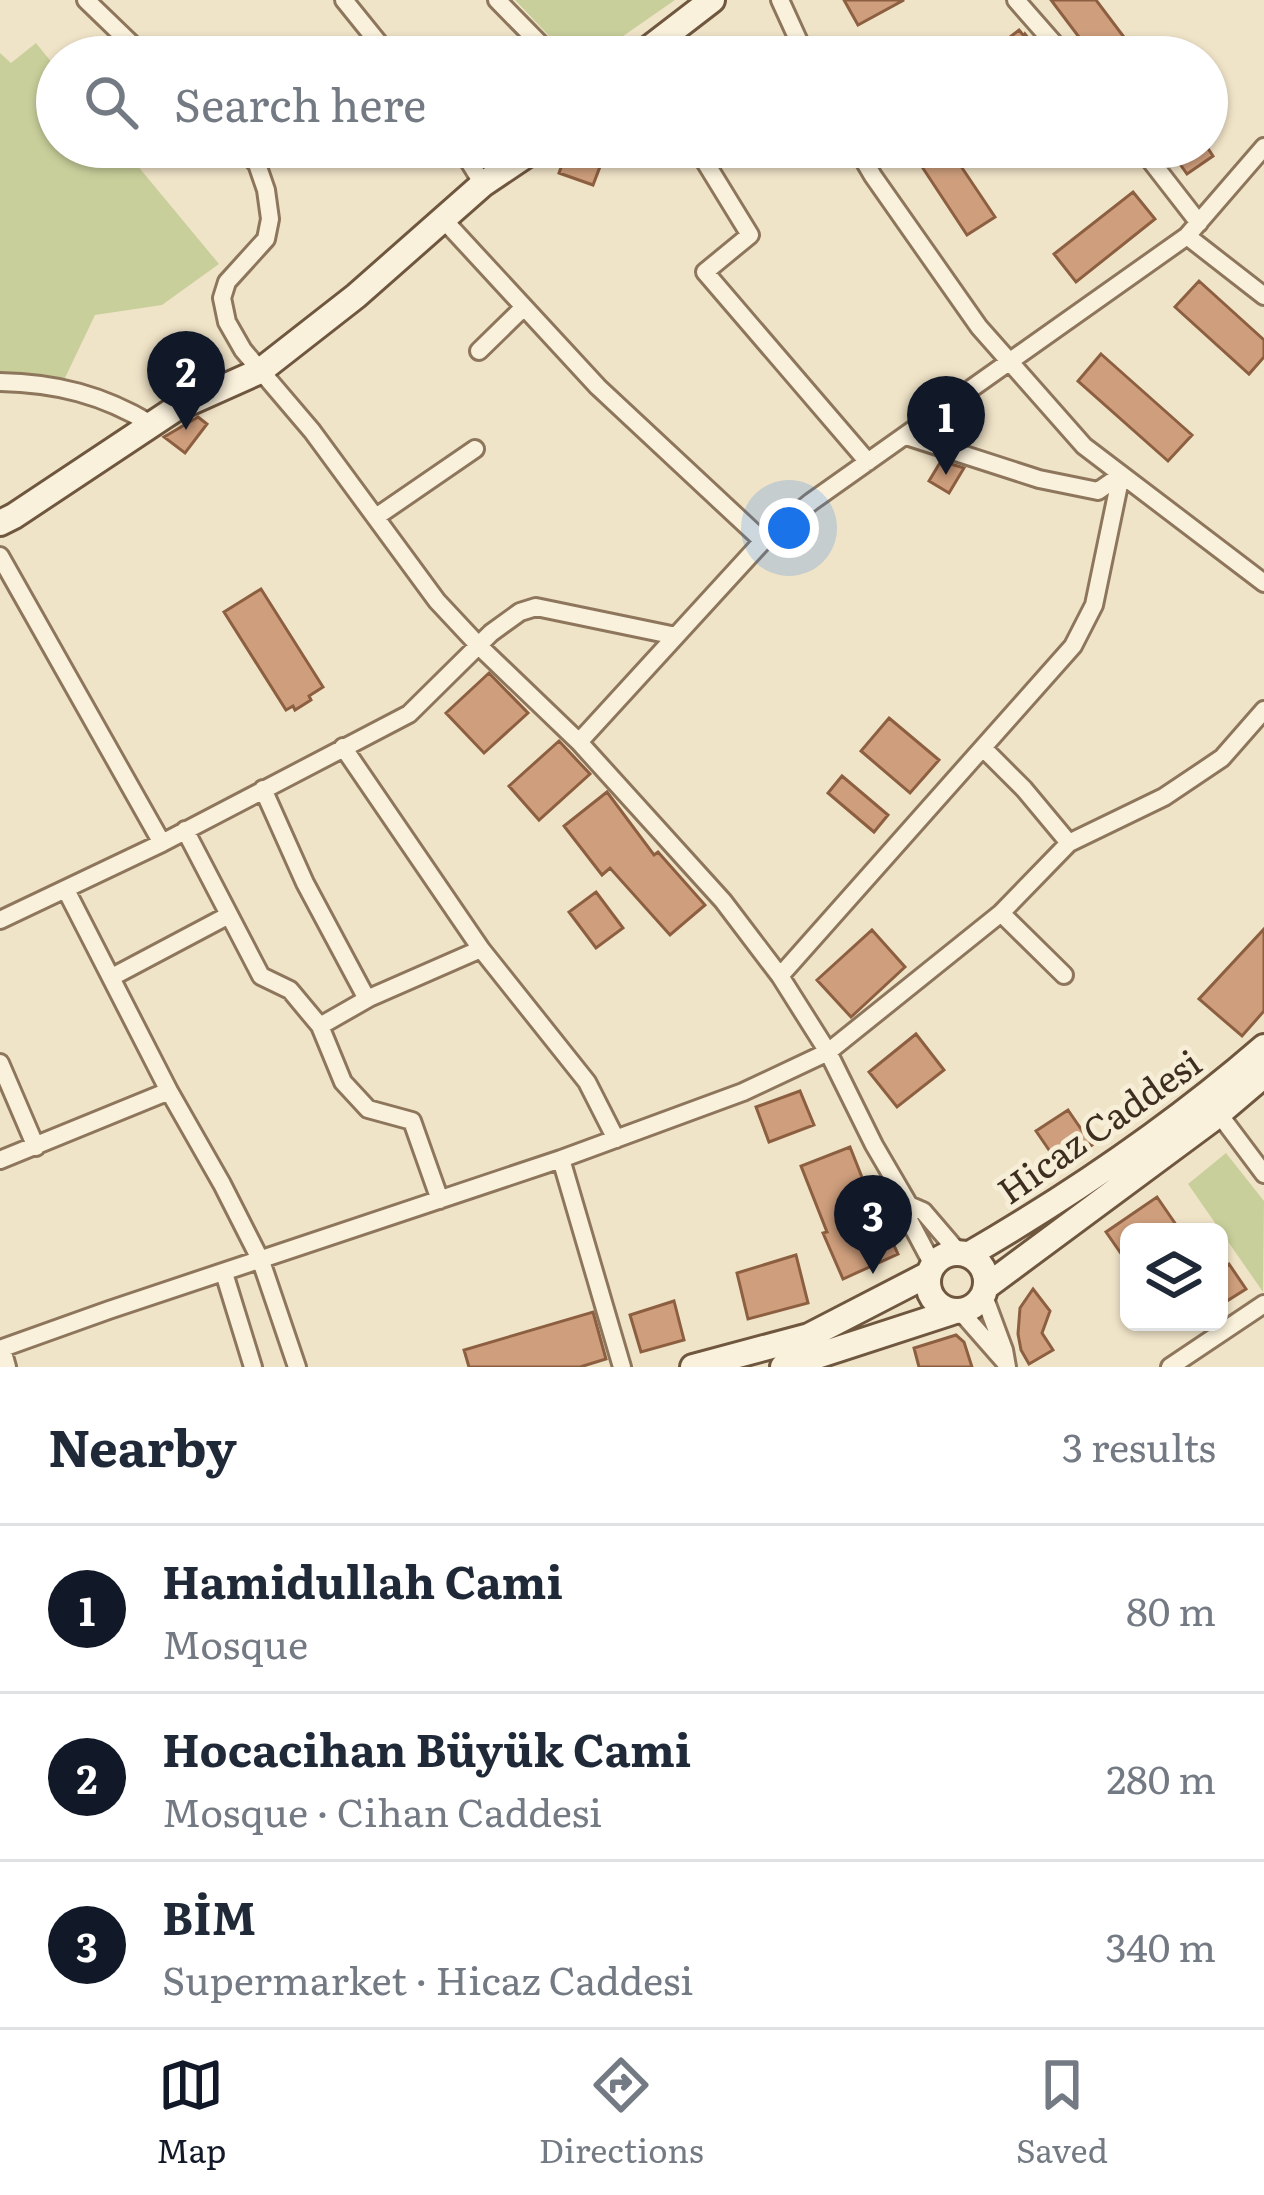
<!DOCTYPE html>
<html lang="en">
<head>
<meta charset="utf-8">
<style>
	:root { --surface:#fff; --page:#f6f6f7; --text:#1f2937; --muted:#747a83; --line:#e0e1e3; --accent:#111827 }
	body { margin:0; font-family:Literata,serif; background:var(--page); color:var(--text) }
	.controls { position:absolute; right:36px; bottom:36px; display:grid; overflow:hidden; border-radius:18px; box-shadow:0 3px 9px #0004 }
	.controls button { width:108px; height:108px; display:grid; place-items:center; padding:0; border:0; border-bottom:3px solid var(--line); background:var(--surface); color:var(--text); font:60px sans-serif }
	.you { position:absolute; left:789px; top:528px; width:42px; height:42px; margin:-30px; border:9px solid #fff; border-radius:50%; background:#1a73e8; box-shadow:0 0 0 18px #1a73e833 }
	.badge { display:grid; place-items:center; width:78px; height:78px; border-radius:50%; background:var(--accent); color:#fff; font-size:39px; font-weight:700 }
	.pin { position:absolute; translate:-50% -99px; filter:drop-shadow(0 3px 6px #0008) }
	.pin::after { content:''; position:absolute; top:63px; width:42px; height:36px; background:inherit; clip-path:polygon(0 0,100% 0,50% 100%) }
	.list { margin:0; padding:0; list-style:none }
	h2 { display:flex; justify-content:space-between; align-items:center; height:156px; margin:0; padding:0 48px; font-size:51px }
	h2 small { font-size:39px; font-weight:400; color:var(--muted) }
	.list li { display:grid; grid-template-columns:78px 1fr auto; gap:36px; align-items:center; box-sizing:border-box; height:168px; padding:0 48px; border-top:3px solid var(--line) }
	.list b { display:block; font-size:45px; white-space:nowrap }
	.list p { margin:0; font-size:39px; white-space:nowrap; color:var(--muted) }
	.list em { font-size:39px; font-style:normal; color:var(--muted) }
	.icon { flex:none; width:66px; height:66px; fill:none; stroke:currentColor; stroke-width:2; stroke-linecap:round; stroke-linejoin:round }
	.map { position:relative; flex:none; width:1264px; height:1367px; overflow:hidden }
	.search { position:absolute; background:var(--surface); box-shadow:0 3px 9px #0004; left:36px; right:36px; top:36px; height:132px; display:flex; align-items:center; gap:30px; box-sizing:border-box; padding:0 42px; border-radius:66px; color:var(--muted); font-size:45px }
	.sheet { height:660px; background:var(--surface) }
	nav { display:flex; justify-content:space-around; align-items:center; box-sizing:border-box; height:168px; border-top:3px solid var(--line); background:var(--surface); font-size:33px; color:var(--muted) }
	nav a { display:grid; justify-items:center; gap:6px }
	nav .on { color:var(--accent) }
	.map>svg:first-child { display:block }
	.green { fill:#c9cf9b }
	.building { fill:#cf9f7d; stroke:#8d5f41; stroke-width:3 }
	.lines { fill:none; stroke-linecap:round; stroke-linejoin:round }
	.street-casing { stroke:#8d765c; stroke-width:22 }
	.secondary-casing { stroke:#6f573f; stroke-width:30 }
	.street { stroke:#faf1dc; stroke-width:16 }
	.secondary { stroke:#faf1dc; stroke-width:24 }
	.labels { text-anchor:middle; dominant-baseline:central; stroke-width:10; stroke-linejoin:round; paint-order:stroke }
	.street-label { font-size:36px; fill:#3d2e20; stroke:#f7eed8 }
</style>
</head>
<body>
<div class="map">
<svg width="1264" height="1367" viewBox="0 0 1264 1367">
	<rect width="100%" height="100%" fill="#f0e4c8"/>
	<path class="green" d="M515 0H675L593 57H569Z
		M36 43 57 69V147H122L219 264 162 305 95 315 64 380 0 372V53L11 63Z
		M1226 1153 1264 1201 1263 1292 1188 1184Z"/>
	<path class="building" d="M844 0H904L858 25Z
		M1051 0H1096L1139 57H1094Z
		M1019 30 1024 36 1025 34 1043 57H999L993 50Z
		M909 147H948L995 217 967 235Z
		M1168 147H1207L1213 156 1187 174Z
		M567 151 601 164 593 185 559 173Z
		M1133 192 1155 219 1076 282 1054 254Z
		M1199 281 1264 340V357L1249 374 1175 307Z
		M1101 354 1192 435 1168 461 1078 381Z
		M198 417 207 424 185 453 164 437Z
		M941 461 964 468 949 493 929 481Z
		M261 589 323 687 309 696 311 700 295 710 293 706 286 710 224 612Z
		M489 673 528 713 484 753 446 713Z
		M889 718 939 760 910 793 861 751Z
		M559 741 590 774 539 820 509 786Z
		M842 776 888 815 874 832 828 793Z
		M607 792 654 855 658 852 705 905 670 935 610 868 602 875 564 826Z
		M596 892 623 928 596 948 569 912Z
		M1264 929V1011L1242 1036 1199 999Z
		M872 930 905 967 851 1017 817 980Z
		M916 1034 944 1070 897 1107 869 1072Z
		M800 1091 814 1125 769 1142 756 1107Z
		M1068 1110 1092 1145 1060 1166 1036 1131Z
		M850 1147 875 1210 877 1209 898 1254 843 1279 823 1233 827 1232 801 1166Z
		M1157 1197 1181 1232H1129V1265L1106 1232Z
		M796 1255 808 1303 748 1319 737 1273Z
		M1229 1264 1246 1289 1219 1306V1271Z
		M1033 1289 1050 1311 1042 1333 1053 1350 1029 1364 1021 1350 1018 1334 1020 1308Z
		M674 1301 684 1340 641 1352 630 1315Z
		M593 1312 606 1359 580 1367H469L464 1350Z
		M956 1335 964 1342 972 1367H919L914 1348Z"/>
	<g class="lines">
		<g class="street-casing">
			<path id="street" d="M86 0 145 57
				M344 0 390 57
				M497 0 553 57
				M780 0 806 57
				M1016 0 1066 57
				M240 147 257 164 266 190 270 219 266 239 227 282 222 298 227 322 243 350 312 431 437 601 480 647 579 742 723 901 780 976 828 1052 874 1145 909 1205
				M460 147 483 184
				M696 147 750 235 705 272 868 462
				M856 147 873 176 979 327 1084 446 1264 583
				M1140 147 1199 223
				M442 218 598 387 763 541
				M1187 236 1264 296
				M479 351 524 307
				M0 382C56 383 103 395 151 424
				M906 436 1039 479 1098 491 1121 475
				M376 517 475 449
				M0 556 162 843
				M579 742 763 541 811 502 1187 236 1264 147
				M343 747 481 949 587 1082 616 1139
				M984 749 1024 789 1069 843
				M263 789 305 883 367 999
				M185 830 261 976 290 990 320 1026 343 1082 368 1109 412 1121 440 1200
				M66 890 169 1091 222 1184 261 1261 297 1367
				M1001 913 1064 975
				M0 920 162 843 409 714 491 633 520 612 536 607 676 636
				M780 976 1073 646 1094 605 1121 475
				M112 977 229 915
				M320 1026 369 998 481 949
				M0 1063 36 1147
				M1219 1114 1264 1174
				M561 1159 622 1367
				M0 1160 169 1091
				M933 1265 909 1220V1205L923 1211 959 1253
				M224 1273 253 1367
				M984 1296 1004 1350 1007 1367
				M961 1312 1004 1361
				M0 1349 109 1310 561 1159 743 1092 828 1052 1001 913 1069 843 1164 797 1222 758 1264 710
				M2 1349 7 1367
				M1170 1367 1264 1304"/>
		</g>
		<g class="secondary-casing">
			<path id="secondary" d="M638 57 712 0
				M0 523 14 516 175 409 260 371 356 296 483 184 538 147
				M928 1282a29 29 0 1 1 58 0a29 29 0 1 1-58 0Z
				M968 1255C1073 1194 1173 1126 1264 1047
				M987 1286 1211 1120 1264 1075
				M693 1367 809 1336 929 1274
				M783 1367 952 1312"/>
		</g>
		<use href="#street" class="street"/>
		<use href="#secondary" class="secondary"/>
	</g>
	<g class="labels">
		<g class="street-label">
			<text transform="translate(1098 1125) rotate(-35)">Hicaz Caddesi</text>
		</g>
	</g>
</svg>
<div class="controls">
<button><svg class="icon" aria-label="layers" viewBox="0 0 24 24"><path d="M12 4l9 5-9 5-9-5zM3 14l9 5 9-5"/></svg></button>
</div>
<div class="you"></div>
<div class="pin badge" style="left:946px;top:475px">1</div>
<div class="pin badge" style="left:186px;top:430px">2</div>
<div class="pin badge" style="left:873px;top:1274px">3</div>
<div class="search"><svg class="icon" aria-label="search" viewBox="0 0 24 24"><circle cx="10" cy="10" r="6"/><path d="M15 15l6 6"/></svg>Search here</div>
</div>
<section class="sheet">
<h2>Nearby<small>3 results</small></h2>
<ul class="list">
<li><span class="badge">1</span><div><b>Hamidullah Cami</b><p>Mosque</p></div><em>80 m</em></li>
<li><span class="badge">2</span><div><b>Hocacihan Büyük Cami</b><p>Mosque · Cihan Caddesi</p></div><em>280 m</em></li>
<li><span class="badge">3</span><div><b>BİM</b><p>Supermarket · Hicaz Caddesi</p></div><em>340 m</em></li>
</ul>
</section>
<nav>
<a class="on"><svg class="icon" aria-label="map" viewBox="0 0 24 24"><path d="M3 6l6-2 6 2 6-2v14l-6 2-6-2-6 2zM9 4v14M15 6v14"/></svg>Map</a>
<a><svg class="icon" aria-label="directions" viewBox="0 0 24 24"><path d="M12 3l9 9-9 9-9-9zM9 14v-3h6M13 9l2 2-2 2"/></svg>Directions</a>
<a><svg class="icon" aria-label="saved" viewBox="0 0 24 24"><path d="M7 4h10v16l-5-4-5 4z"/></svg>Saved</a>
</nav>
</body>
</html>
